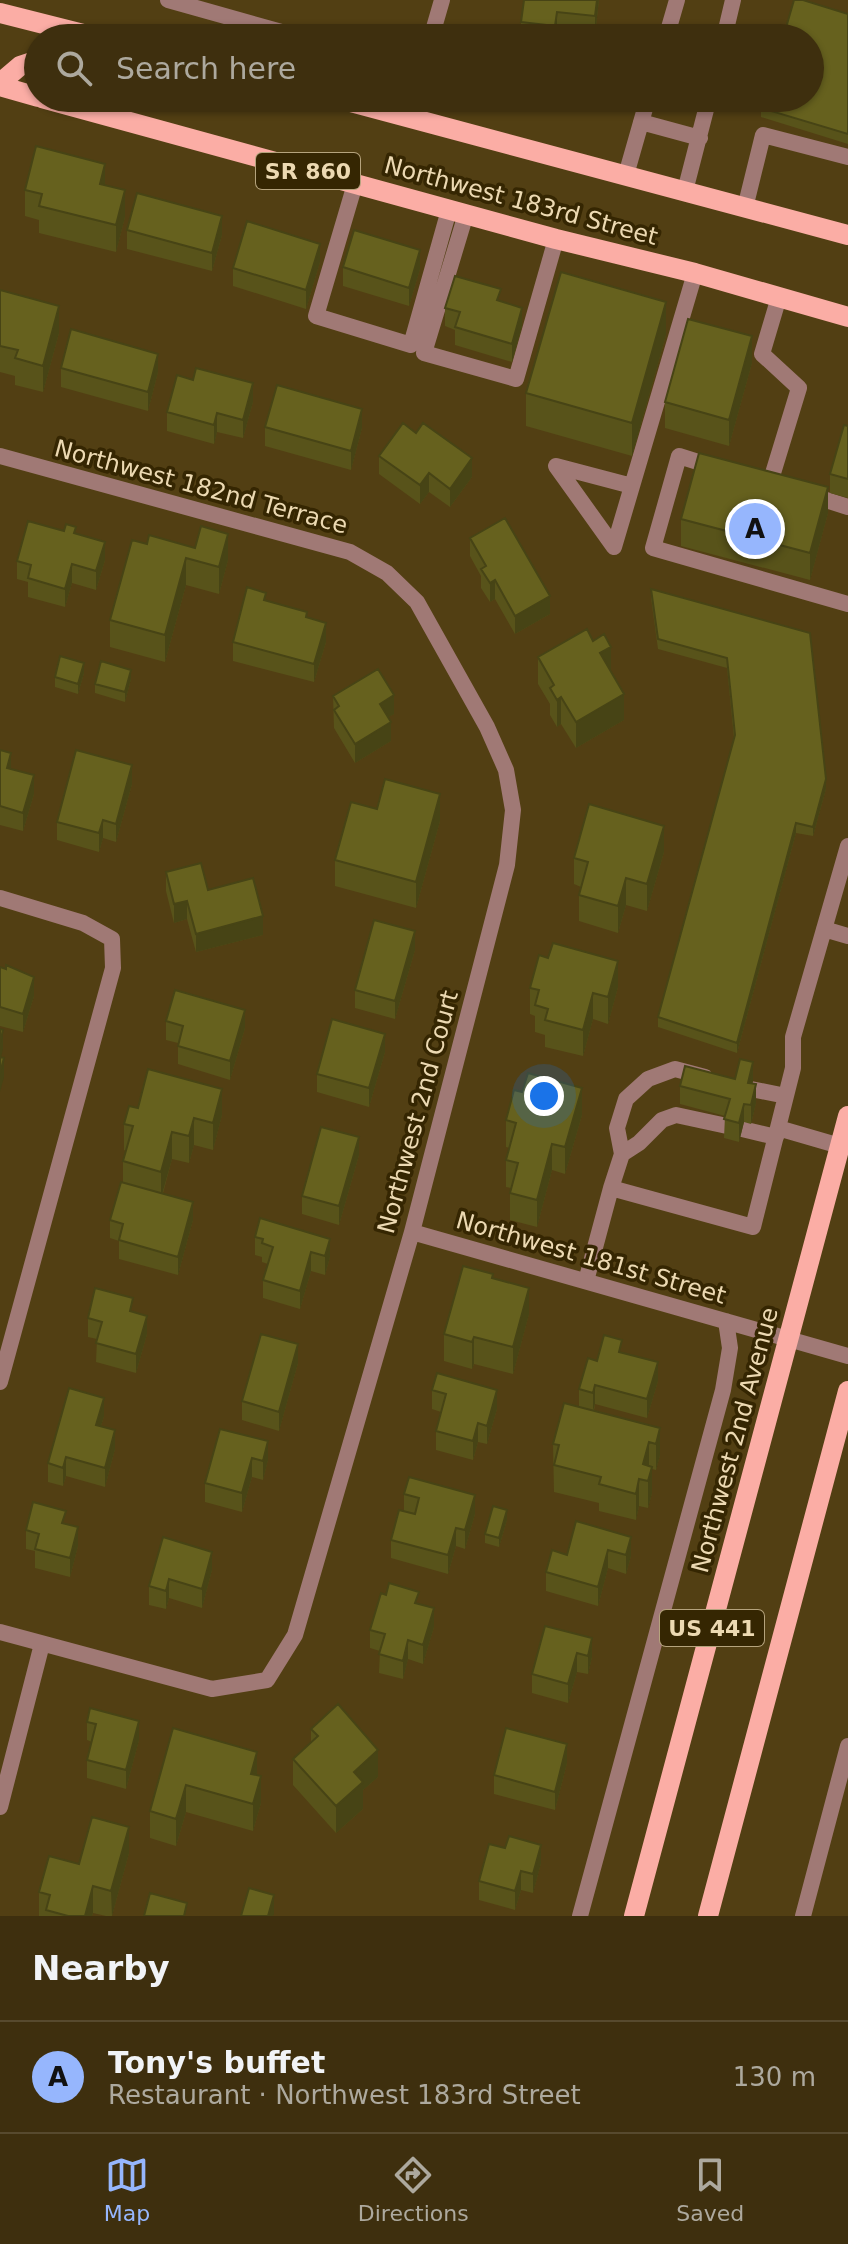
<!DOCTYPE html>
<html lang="en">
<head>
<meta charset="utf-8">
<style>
	:root { --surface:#3e2f0e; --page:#493b1c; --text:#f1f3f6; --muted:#ada99e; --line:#574a2e; --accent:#96b6fd }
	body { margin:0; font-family:"DejaVu Sans",sans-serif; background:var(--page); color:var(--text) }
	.you { position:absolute; left:544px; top:1096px; width:28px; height:28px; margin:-20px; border:6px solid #fff; border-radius:50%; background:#1a73e8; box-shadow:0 0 0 12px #1a73e833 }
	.badge { display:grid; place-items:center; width:52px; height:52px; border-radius:50%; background:var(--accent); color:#111; font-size:26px; font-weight:700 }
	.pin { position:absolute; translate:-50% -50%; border:4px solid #fff; box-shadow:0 2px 8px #0006 }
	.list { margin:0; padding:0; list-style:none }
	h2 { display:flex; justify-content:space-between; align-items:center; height:104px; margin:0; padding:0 32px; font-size:34px }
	h2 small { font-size:26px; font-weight:400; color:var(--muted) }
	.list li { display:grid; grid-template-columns:52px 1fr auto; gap:24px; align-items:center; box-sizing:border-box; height:112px; padding:0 32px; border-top:2px solid var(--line) }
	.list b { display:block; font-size:30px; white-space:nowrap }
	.list p { margin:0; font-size:26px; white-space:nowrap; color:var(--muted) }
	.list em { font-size:26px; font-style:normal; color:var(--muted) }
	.icon { flex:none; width:44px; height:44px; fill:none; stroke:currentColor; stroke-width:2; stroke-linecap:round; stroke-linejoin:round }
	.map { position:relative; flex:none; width:848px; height:1916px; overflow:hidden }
	.search { position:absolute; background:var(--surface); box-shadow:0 2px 6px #0004; left:24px; right:24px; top:24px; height:88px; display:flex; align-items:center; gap:20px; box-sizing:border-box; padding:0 28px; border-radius:44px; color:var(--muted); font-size:30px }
	.sheet { height:216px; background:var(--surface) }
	nav { display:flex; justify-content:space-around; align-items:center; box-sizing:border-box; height:112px; border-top:2px solid var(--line); background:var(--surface); font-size:22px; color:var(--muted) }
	nav a { display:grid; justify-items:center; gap:4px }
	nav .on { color:var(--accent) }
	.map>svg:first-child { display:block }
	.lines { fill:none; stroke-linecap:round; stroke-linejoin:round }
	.lane { stroke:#a07975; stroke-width:16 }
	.street { stroke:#a07975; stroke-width:16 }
	.primary { stroke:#fbada5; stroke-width:20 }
	.wall { fill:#58531a }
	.shaded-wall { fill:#474415 }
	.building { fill:#66611e; stroke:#474415; stroke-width:2 }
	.labels { text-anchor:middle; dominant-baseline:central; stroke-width:7; stroke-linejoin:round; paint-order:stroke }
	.shield { fill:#352602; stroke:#b5a37d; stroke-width:2 }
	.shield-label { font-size:22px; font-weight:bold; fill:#ecd9b2 }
	.street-label { font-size:24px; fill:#ecd9b2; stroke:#352602 }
</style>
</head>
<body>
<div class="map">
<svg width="848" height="1916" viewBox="0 0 848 1916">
	<rect width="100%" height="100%" fill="#523f13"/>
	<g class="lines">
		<path class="lane" d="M666 38 677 0
			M724 38 733 0
			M641 122 700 138
			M626 175 648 98
			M355 184 316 316 411 345 449 210
			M685 191 709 98
			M745 208 763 135 848 157
			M466 214 424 353 516 379 556 239
			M717 468 679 456 653 548 848 604
			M763 481 770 483 799 388 762 354 779 297
			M632 486 556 466 614 547 695 273
			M810 495 848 507
			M824 929 848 936
			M751 1089 786 1096
			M778 1128 840 1146
			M742 1129 776 1137
			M622 1154 617 1128 626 1099 648 1079 675 1069 705 1077
			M611 1188 622 1154 639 1143 662 1120 676 1115 727 1126
			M586 1281 611 1188 753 1227 793 1068V1037L848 846"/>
		<path class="street" d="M168 0 303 38
			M431 38 442 0
			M401 114 407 98
			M0 456 350 552 387 573 417 602 487 727 506 770 513 810 507 865 412 1232 295 1635 267 1680 212 1689 0 1632
			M0 898 83 923 112 939 113 968 0 1382
			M412 1232 848 1356
			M0 1807 42 1644
			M580 1916 723 1390 730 1348 726 1321
			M803 1916 848 1746"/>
		<path class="primary" d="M0 13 99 38
			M0 83 20 66 38 60
			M0 86 38 97
			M42 98 556 239 695 273 848 317
			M336 98 848 235
			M634 1916 848 1116
			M708 1916 848 1391"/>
	</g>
	<path class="wall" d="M524 0H599L595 35 557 30 556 38H521V22Z
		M848 14V144L761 117V108Z
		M105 185 125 217 116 252 39 233V220L25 216V190Z
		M127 230 222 235 212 271 127 249Z
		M320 262 306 309 233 286V268Z
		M343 267 420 269 409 306 343 286Z
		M0 290 59 333 43 392 15 385V376L0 372Z
		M501 301 522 326 512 362 455 345V330L445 326V308Z
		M666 335 632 456 526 426V393Z
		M752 363 729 446 665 428V402Z
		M61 368 158 372 148 411 61 387Z
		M253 402 243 438 217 432 214 444 167 431V412Z
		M848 426V498L830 493V474Z
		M265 427 362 428 351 470 265 446Z
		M379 456 472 477 450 507 429 492 420 504 379 474Z
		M828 513 810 580 681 546V519Z
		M76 534 105 560 96 590 72 583 65 607 28 597V582L17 579V561Z
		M470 538 550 614 515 634 495 599 490 602 481 588V576L470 556Z
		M147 544 228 560 219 594 186 585 165 662 110 647V620Z
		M651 589 810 633 826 789 813 836 796 833 737 1053 658 1027V1017L734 738 727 668 658 649 651 598Z
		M266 601 307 618 326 642 314 682 233 661V642Z
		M538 657 611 671 624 720 576 748 561 724 557 727 550 715V704L538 684Z
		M84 673 78 694 55 687V677Z
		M131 679 125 702 95 693V684Z
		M333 696 394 714 388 717 391 741 355 763 334 728Z
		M0 750 11 769 34 794 23 831 0 825Z
		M132 784 116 842 103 838 99 852 57 840V822Z
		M377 809 440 821 416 908 335 886V860Z
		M664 852 647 911 626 905 618 933 579 921V895L581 887 574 884V858Z
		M166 872 208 890 263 935 196 952 187 919 174 923 166 891Z
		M415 950 395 1019 355 1008V990Z
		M0 967 34 996 23 1032 0 1026Z
		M618 987 608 1024 593 1019 583 1056 545 1047V1035L535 1032V1016L530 1014V988Z
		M166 1021 245 1028 230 1080 178 1064V1043L166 1040Z
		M385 1052 369 1107 317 1092V1074Z
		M735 1079 753 1081 752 1084 756 1103 751 1124 744 1122 739 1142 724 1138 725 1116 680 1104V1086Z
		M138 1108 222 1115 213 1150 194 1145 189 1163 172 1159 163 1193 193 1220 178 1275 119 1259V1241L110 1238V1220L123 1182V1161L126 1151 124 1150V1124Z
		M582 1115 565 1174 552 1170 537 1227 510 1220V1193L511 1188 506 1187V1160L510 1148 506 1147V1120Z
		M359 1155 339 1225 302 1214V1196Z
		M255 1237 330 1257 325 1275 311 1271 300 1309 263 1298V1280L268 1264 262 1262V1257L255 1255Z
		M493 1278 529 1314 513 1374 474 1364 472 1369 444 1361V1334Z
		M133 1312 147 1334 136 1373 96 1362 97 1339 88 1337V1318Z
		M622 1353 658 1381 647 1418 595 1404 594 1411 660 1428V1455L656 1470 652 1469V1493L648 1508 639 1506 636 1520 599 1511V1503L554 1492 553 1444 579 1407V1389L597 1361Z
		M298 1363 279 1431 242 1420V1401Z
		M432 1390 497 1409 487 1444 478 1442 473 1460 436 1450V1431L441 1412 432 1409Z
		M104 1416 101 1426 115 1449 105 1487 66 1476 63 1486 48 1482V1463Z
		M220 1429 268 1460 263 1480 252 1477 242 1512 205 1502V1483Z
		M404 1494 475 1514 465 1549 456 1546 448 1574 391 1558V1540L404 1512Z
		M507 1520 499 1547 485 1543V1534Z
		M576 1521 631 1556 626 1574 608 1568 598 1606 546 1591V1572L567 1555Z
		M66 1524 78 1546 70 1577 35 1568V1551L26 1549V1530Z
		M163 1537 212 1570 202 1608 169 1598 166 1609 149 1605V1586Z
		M419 1604 434 1627 423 1664 408 1659 403 1679 379 1673 380 1651 370 1648V1630Z
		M592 1638V1657L588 1674 577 1672 568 1703 532 1693V1674Z
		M87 1722 139 1740 126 1789 87 1778V1760L92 1742 87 1740Z
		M173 1728 257 1775 261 1803 253 1831 186 1812 176 1846 150 1838V1811Z
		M311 1729 378 1777 363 1790V1809L336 1833 293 1785V1759L311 1743Z
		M567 1763 555 1810 494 1794V1775Z
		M129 1853 112 1916H106L93 1913 92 1916H39V1892L79 1864Z
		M541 1863 533 1893 521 1890 515 1910 479 1900V1881Z"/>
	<path class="shaded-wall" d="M597 0H599L595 35V16Z
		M557 12V30L555 38V26Z
		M105 164V191L100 184Z
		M125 190V217L116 252V225Z
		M222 216V235L212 271V253Z
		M320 244V262L306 309V290Z
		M420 250V269L409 306V288Z
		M666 302V335L632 456V423Z
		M59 306V333L43 392V366Z
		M522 308V326L512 362V344Z
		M752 336V363L729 446V420Z
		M158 354V372L148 411V392Z
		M253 383V402L243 438V420Z
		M362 409V428L351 470V451Z
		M217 413V432L214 444V425Z
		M472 458V477L450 507V489Z
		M429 473V492L420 504V485Z
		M828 487V513L810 580V553Z
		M228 534V560L219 594V567Z
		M105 542V560L96 590V571Z
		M186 558V585L165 662V635Z
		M72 564V583L65 607V589Z
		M495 580V599L490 602V583Z
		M550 596V614L515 634V616Z
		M326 623V642L314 682V664Z
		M611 647V673L600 653Z
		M84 663V673L78 694V684Z
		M131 670V679L125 702V692Z
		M624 694V720L576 748V722Z
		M394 695V714L380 722V704Z
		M561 697V724L557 727V700Z
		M391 722V741L355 763V744Z
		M11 753V771L7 768Z
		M132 765V784L116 842V824Z
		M34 775V794L23 831V813Z
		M826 779V789L813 836V827Z
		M440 794V821L416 908V882Z
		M103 820V838L99 852V833Z
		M796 823V833L737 1053V1043Z
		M664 826V852L647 911V884Z
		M626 878V905L618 933V906Z
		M187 901V919L174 923V904Z
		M263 916V935L196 952V934Z
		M415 931V950L395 1019V1001Z
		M618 961V987L608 1024V997Z
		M34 977V996L23 1032V1014Z
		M593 993V1019L583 1056V1030Z
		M245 1010V1028L230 1080V1061Z
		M3 1030V1049L0 1062V1043Z
		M385 1034V1052L369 1107V1088Z
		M4 1058V1077L0 1092V1073Z
		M753 1062V1081L748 1102V1083Z
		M756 1084V1103L751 1124V1105Z
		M582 1088V1115L565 1174V1147Z
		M222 1089V1115L213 1150V1123Z
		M744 1104V1122L739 1142V1123Z
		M194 1118V1145L189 1163V1136Z
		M172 1132V1159L161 1198V1172Z
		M359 1137V1155L339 1225V1206Z
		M552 1144V1170L537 1227V1200Z
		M193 1202V1220L178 1275V1257Z
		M330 1239V1257L325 1275V1256Z
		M311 1252V1271L300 1309V1291Z
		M529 1288V1314L513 1374V1347Z
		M147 1316V1334L136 1373V1354Z
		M474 1337V1364L472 1369V1342Z
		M298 1344V1363L279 1431V1412Z
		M658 1362V1381L647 1418V1399Z
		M595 1385V1404L593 1411V1393Z
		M497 1390V1409L487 1444V1426Z
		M104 1398V1416L96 1443V1425Z
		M478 1423V1442L473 1460V1441Z
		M660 1428V1455L656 1470V1444Z
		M115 1430V1449L105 1487V1468Z
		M268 1441V1460L263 1480V1461Z
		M649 1442V1469L643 1464Z
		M66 1457V1476L63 1486V1468Z
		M252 1458V1477L242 1512V1493Z
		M652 1467V1493L648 1508V1481Z
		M639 1479V1506L636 1520V1494Z
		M475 1495V1514L465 1549V1530Z
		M507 1510V1520L499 1547V1538Z
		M78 1527V1546L70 1577V1558Z
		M456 1528V1546L448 1574V1555Z
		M631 1537V1556L626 1574V1555Z
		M608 1550V1568L598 1606V1587Z
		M212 1552V1570L202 1608V1589Z
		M169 1579V1598L166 1609V1591Z
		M434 1608V1627L423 1664V1645Z
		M592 1638V1657L588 1674V1656Z
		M408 1640V1659L403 1679V1661Z
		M577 1653V1672L568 1703V1684Z
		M139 1721V1740L126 1789V1770Z
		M567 1744V1763L555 1810V1792Z
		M378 1750V1777L363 1790V1809L336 1833V1806L354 1772Z
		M257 1752V1778L251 1774Z
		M261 1776V1803L253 1831V1804Z
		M186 1785V1812L176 1846V1819Z
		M129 1827V1853L112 1916 111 1891Z
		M541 1845V1863L533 1893V1874Z
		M521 1871V1890L515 1910V1891Z
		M93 1886V1913L92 1916H85Z
		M274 1895V1914L273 1916H268Z"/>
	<path class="building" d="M524 0H597L595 16 557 12 555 26 521 22Z
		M794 0H803L848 14V134L761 108 764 98H810V38H783Z
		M36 146 105 164 100 184 125 190 116 225 39 206 42 194 25 190Z
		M137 193 222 216 212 253 127 230Z
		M247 221 320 244 306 290 233 268Z
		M354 230 420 250 409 288 343 267Z
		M561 272 666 302 632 423 526 393Z
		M455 276 501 289 497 300 522 308 512 344 455 327 460 312 445 308Z
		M0 290 59 306 43 366 15 358 18 350 0 346Z
		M688 319 752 336 729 420 665 402Z
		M71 329 158 354 148 392 61 368Z
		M196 368 253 383 243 420 217 413 214 425 167 412 177 375 193 380Z
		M277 385 362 409 351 451 265 427Z
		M403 423 416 433 423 423 472 458 450 489 429 473 420 485 379 456Z
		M844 425 848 426V479L830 474Z
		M699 453 828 487 810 553 681 519Z
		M505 518 550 596 515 616 495 580 490 583 481 569 486 566 470 538Z
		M28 521 64 531 66 524 76 527 74 533 105 542 96 571 72 564 65 589 28 578 31 565 17 561Z
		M201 526 228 534 219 567 186 558 165 635 110 620 132 540 147 544 149 535 195 548Z
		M247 587 266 593 264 600 307 612 306 617 326 623 314 664 233 642Z
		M651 589 810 633 826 779 813 827 796 823 737 1043 658 1017 735 735 727 658 658 639Z
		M587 629 593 641 604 634 611 647 600 653 624 694 576 722 561 697 557 700 550 688 554 685 538 657Z
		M60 656 84 663 78 684 55 677Z
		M101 661 131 670 125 692 95 684Z
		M378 669 394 695 380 704 391 722 355 744 334 710 339 706 333 696Z
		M0 750 11 753 7 768 34 775 23 813 0 806Z
		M76 750 132 765 116 824 103 820 99 833 57 822Z
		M385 779 440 794 416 882 335 860 351 802 377 809Z
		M589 804 664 826 647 884 626 878 618 906 579 895 588 862 574 858Z
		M201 863 208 890 253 878 263 916 196 934 187 901 174 904 166 872Z
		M374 920 415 931 395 1001 355 990Z
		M553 943 618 961 608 997 593 993 583 1030 545 1020 548 1009 535 1005 539 990 530 988 539 955 548 958Z
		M6 965 34 977 23 1014 0 1007V967L6 969Z
		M175 990 245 1010 230 1061 178 1046 183 1026 166 1021Z
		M332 1019 385 1034 369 1088 317 1074Z
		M0 1029 3 1030 0 1043Z
		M0 1057 4 1058 0 1073Z
		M740 1059 753 1062 748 1083 756 1084 751 1105 744 1104 739 1123 724 1119 730 1099 680 1086 685 1066 735 1079Z
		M148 1069 222 1089 213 1123 194 1118 189 1136 172 1132 161 1172 123 1161 133 1126 124 1124 129 1106 138 1108Z
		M528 1073 582 1088 565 1147 552 1144 537 1200 510 1193 518 1163 506 1160 516 1123 506 1120 514 1090 522 1092Z
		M321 1127 359 1137 339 1206 302 1196Z
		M121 1182 193 1202 178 1257 119 1240 123 1224 110 1220Z
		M260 1218 330 1239 325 1256 311 1252 300 1291 263 1280 273 1247 262 1243 263 1239 255 1237Z
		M463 1266 493 1274 492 1278 529 1288 513 1347 474 1337 472 1342 444 1334Z
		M95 1288 133 1298 130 1311 147 1316 136 1354 96 1343 102 1322 88 1318Z
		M261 1334 298 1344 279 1412 242 1401Z
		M604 1335 622 1340 619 1352 658 1362 647 1399 595 1385 593 1393 579 1389 588 1358 597 1361Z
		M437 1373 497 1390 487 1426 478 1423 473 1441 436 1431 446 1394 432 1390Z
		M69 1388 104 1398 96 1425 115 1430 105 1468 66 1457 63 1468 48 1463Z
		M564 1403 660 1428 656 1444 649 1442 643 1464 652 1467 648 1481 639 1479 636 1494 599 1484 601 1477 554 1465 559 1445 553 1444Z
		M220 1429 268 1441 263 1461 252 1458 242 1493 205 1483Z
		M409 1477 475 1495 465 1530 456 1528 448 1555 391 1540 399 1510 415 1514 419 1498 404 1494Z
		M33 1502 66 1511 62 1523 78 1527 70 1558 35 1549 39 1534 26 1530Z
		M493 1506 507 1510 499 1538 485 1534Z
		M576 1521 631 1537 626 1555 608 1550 598 1587 546 1572 552 1550 567 1555Z
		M163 1537 212 1552 202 1589 169 1579 166 1591 149 1586Z
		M389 1583 419 1592 415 1603 434 1608 423 1645 408 1640 403 1661 379 1654 385 1634 370 1630 381 1593 386 1595Z
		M545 1626 592 1638 588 1656 577 1653 568 1684 532 1674Z
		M338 1704 378 1750 354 1772 363 1782 336 1806 293 1759 318 1736 311 1729Z
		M90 1708 139 1721 126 1770 87 1760 96 1724 87 1722Z
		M173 1728 257 1752 251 1774 261 1776 253 1804 186 1785 176 1819 150 1811Z
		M506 1728 567 1744 555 1792 494 1775Z
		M92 1817 129 1827 111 1891 93 1886 85 1916H68L46 1910 50 1895 39 1892 49 1856 79 1864Z
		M509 1836 541 1845 533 1874 521 1871 515 1891 479 1881 489 1844 505 1848Z
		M249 1888 274 1895 268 1916H241Z
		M150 1893 187 1903 184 1916H144Z"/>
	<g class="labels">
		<g class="shield">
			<rect x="256" y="153" width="104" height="36" rx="6"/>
			<rect x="660" y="1610" width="104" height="36" rx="6"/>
		</g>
		<g class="shield-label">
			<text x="308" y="171">SR 860</text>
			<text x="712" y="1628">US 441</text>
		</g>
		<g class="street-label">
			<text transform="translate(521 201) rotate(15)">Northwest 183rd Street</text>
			<text transform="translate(201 487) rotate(15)">Northwest 182nd Terrace</text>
			<text transform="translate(418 1112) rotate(-75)">Northwest 2nd Court</text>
			<text transform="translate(591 1258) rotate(16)">Northwest 181st Street</text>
			<text transform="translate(735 1440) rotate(-75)">Northwest 2nd Avenue</text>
		</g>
	</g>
</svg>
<div class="you"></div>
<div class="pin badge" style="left:755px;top:529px">A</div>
<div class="search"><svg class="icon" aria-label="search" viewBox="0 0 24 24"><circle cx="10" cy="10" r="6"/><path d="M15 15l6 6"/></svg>Search here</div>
</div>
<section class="sheet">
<h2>Nearby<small></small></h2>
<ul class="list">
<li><span class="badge">A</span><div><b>Tony's buffet</b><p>Restaurant · Northwest 183rd Street</p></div><em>130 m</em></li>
</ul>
</section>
<nav>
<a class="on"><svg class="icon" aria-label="map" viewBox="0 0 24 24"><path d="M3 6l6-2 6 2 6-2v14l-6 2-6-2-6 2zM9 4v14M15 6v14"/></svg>Map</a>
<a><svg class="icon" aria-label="directions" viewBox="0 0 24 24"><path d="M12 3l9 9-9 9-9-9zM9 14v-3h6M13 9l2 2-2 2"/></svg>Directions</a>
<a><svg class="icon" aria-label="saved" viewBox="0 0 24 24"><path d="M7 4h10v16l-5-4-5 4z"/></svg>Saved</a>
</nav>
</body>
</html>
